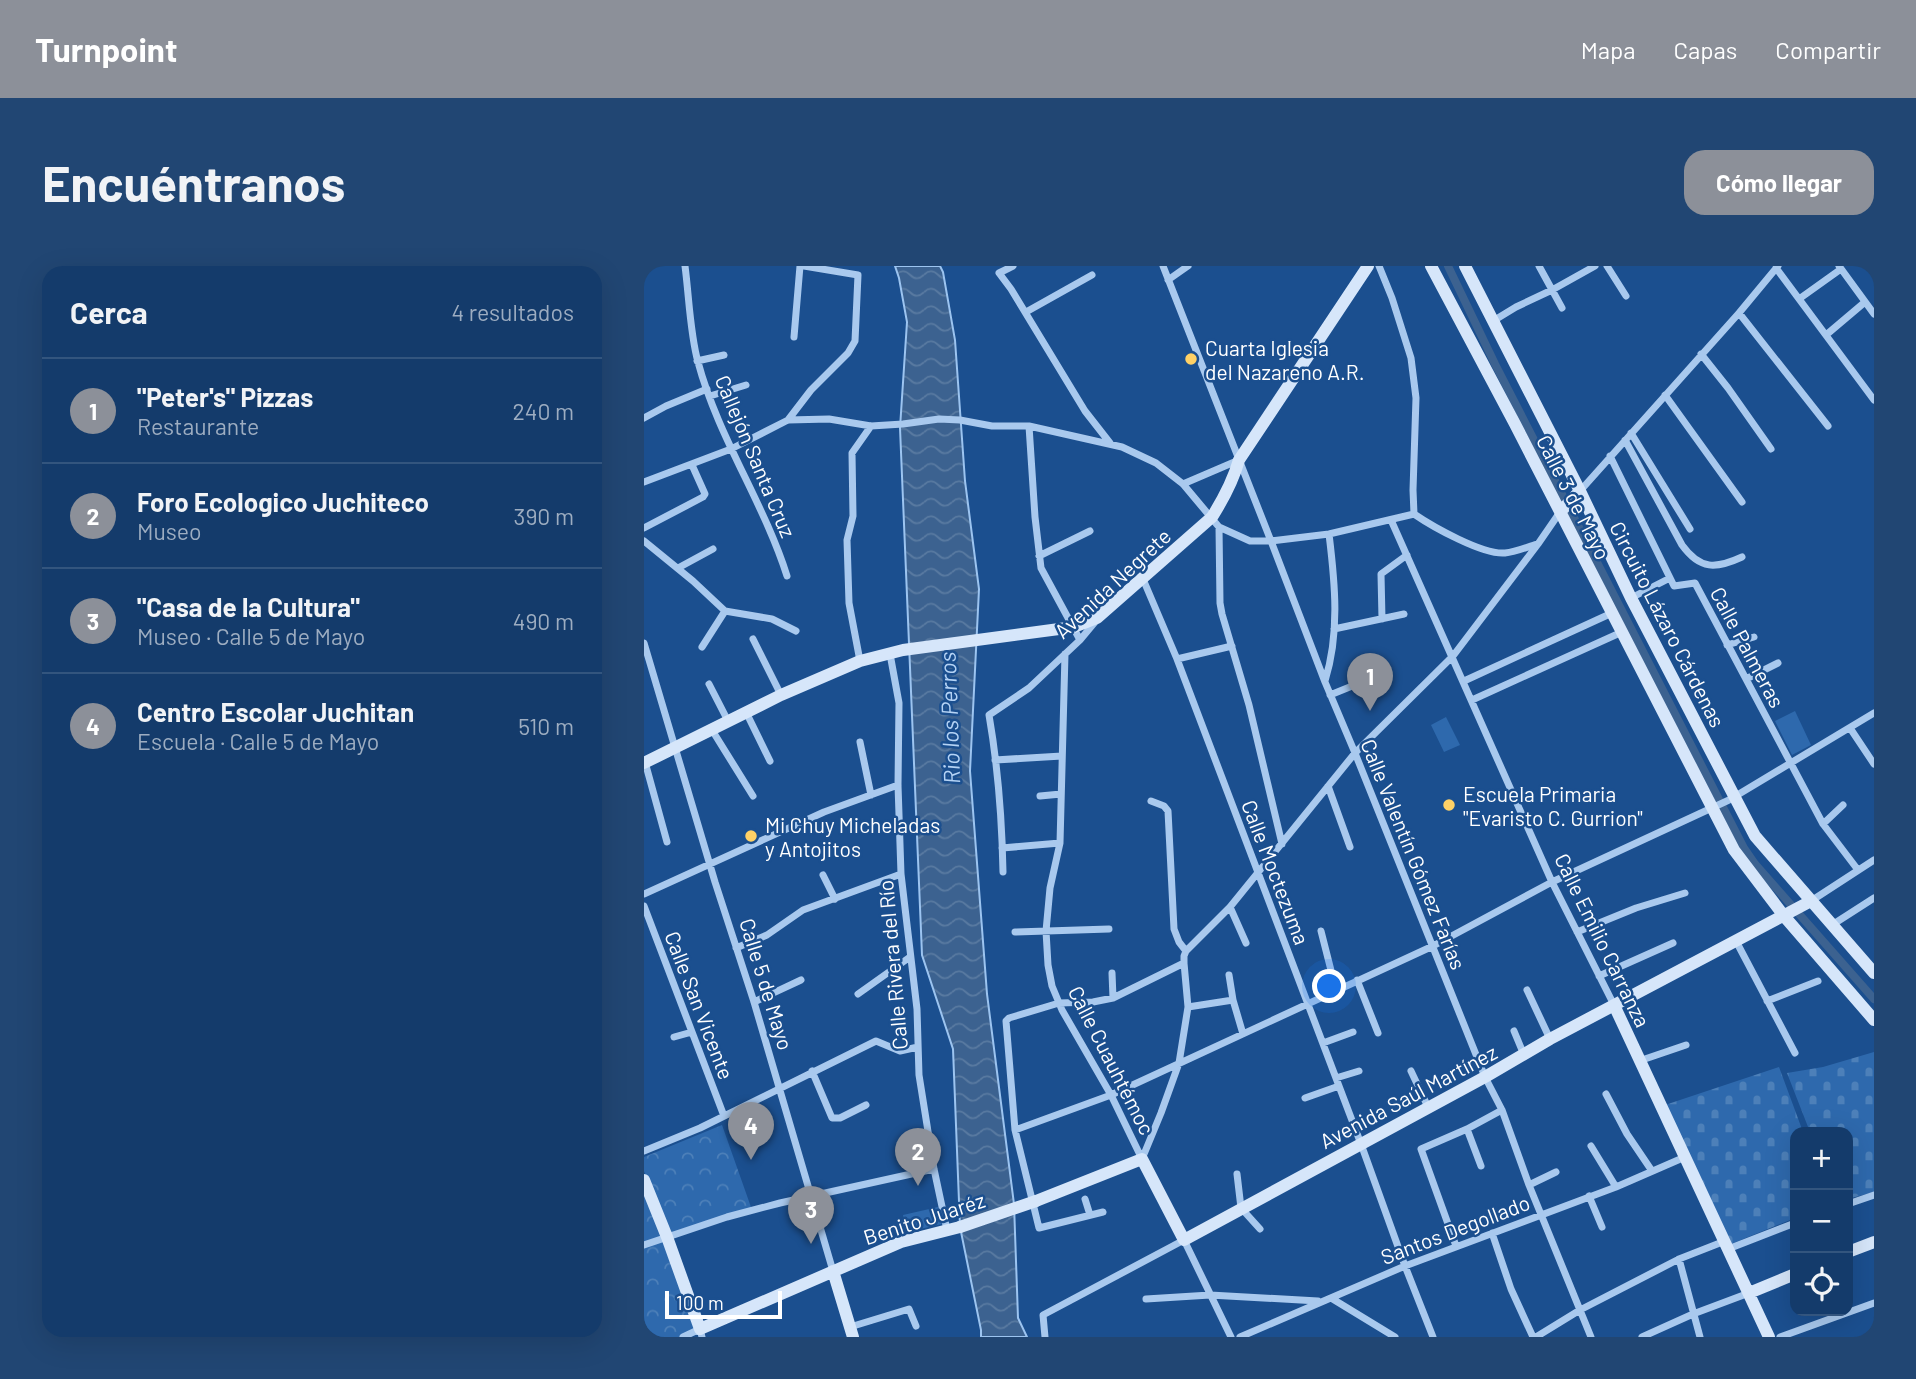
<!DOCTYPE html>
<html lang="es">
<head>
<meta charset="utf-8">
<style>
	:root { --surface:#143b6b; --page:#214673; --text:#f1f3f6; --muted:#9dadc1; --line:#33557e; --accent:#8c9099 }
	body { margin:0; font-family:Barlow,sans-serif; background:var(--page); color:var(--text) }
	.controls { position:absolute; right:21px; bottom:21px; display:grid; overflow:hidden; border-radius:14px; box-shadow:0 7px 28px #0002 }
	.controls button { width:63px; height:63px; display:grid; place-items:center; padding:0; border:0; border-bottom:2px solid var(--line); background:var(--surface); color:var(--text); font:35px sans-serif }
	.scale { position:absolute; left:21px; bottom:18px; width:117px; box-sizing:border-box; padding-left:7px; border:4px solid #fff; border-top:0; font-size:19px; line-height:24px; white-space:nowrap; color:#fff; -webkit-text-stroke:5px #1b4f8f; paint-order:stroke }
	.you { position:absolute; left:686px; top:721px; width:24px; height:24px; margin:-18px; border:5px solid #fff; border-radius:50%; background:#1a73e8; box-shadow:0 0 0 10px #1a73e833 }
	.badge { display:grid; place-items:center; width:46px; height:46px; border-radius:50%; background:var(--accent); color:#fff; font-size:23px; font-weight:700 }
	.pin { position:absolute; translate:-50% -58px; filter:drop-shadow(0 2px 4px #0008) }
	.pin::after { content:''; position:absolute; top:37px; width:24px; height:21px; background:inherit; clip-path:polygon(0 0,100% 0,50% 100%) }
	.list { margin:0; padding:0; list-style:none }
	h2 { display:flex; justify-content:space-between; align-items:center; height:91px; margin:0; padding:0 28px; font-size:30px }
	h2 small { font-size:23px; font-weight:400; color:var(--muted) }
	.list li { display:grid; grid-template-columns:46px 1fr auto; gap:21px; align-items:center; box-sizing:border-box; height:105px; padding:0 28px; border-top:2px solid var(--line) }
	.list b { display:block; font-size:26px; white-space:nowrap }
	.list p { margin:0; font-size:23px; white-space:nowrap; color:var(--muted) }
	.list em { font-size:23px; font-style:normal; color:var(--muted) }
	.icon { flex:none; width:38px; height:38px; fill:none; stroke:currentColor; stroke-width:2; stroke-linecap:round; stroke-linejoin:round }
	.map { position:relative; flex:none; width:1230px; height:1071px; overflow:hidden; border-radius:21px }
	header { display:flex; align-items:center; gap:42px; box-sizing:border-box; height:98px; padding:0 35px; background:var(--accent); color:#fff }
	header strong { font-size:33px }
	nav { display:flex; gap:38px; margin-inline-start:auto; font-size:24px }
	.intro { display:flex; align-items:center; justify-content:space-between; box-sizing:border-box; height:168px; padding:0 42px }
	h1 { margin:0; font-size:49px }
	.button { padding:18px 32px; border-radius:21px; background:var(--accent); color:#fff; font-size:24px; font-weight:700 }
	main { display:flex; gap:42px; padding:0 42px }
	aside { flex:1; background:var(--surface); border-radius:21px; box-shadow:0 7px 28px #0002 }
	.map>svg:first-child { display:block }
	.grass { fill:#2e69ad }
	.cemetery { fill:url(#cemetery-stones) }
	.park { fill:url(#park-crowns) }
	.water { fill:url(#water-waves); stroke:#9cc4f0; stroke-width:2 }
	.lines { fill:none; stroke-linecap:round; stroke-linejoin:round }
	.canal { stroke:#3c6290; stroke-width:8 }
	.street { stroke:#a9c9ee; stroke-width:7 }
	.secondary { stroke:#d6e6fa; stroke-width:12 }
	.secondary-bridge { stroke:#d6e6fa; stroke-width:12 }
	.poi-dot { fill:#ffd166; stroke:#1b4f8f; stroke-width:2.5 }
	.labels { text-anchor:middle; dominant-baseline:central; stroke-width:5; stroke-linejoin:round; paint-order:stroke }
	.poi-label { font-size:21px; fill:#fff; stroke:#1b4f8f; text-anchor:start }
	.street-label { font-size:21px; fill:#fff; stroke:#1b4f8f }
	.water-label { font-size:23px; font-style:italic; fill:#b5d3f5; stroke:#1b4f8f }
</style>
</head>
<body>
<header>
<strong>Turnpoint</strong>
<nav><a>Mapa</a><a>Capas</a><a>Compartir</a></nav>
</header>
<div class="intro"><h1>Encuéntranos</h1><a class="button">Cómo llegar</a></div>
<main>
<aside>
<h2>Cerca<small>4 resultados</small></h2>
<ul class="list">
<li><span class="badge">1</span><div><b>&quot;Peter's&quot; Pizzas</b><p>Restaurante</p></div><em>240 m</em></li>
<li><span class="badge">2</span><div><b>Foro Ecologico Juchiteco</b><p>Museo</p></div><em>390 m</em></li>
<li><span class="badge">3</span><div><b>&quot;Casa de la Cultura&quot;</b><p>Museo · Calle 5 de Mayo</p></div><em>490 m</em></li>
<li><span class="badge">4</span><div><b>Centro Escolar Juchitan</b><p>Escuela · Calle 5 de Mayo</p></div><em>510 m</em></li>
</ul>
</aside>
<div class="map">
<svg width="1230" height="1071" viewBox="0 0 1230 1071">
	<defs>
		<pattern id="cemetery-stones" width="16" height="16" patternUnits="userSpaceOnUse" patternTransform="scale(1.75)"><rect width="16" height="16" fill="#2e69ad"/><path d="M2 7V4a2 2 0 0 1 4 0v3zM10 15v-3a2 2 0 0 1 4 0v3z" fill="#4d80b9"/></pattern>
		<pattern id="park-crowns" width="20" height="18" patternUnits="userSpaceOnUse" patternTransform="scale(1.75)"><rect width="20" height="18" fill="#2e69ad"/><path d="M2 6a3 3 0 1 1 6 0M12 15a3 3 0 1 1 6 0" fill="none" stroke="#4d80b9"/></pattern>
		<pattern id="water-waves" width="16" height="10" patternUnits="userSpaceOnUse" patternTransform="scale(1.75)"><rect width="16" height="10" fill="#3c6290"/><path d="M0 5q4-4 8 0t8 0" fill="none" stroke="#597aa1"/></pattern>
	</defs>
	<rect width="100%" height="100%" fill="#1b4f8f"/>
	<path class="grass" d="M1151 445 1167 479 1148 489 1131 455Z
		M802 451 816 479 800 486 787 459Z
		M294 941 298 958 263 966 259 949Z"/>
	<path class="cemetery" d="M1230 786V926L1204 933V866H1166L1143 807 1179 801Z
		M1135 801 1159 866H1151V952L1087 978 1021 839Z"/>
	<path class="park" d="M78 859 108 944 23 970 56 1063 38 1071H0V915L18 957 0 905V891Z"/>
	<path class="water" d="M251 0H296L299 6 311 74 321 215 335 323 326 505 343 728 370 938 374 1052 383 1071H337V1064L316 961 309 783 278 689 256 162 263 56 255 12Z"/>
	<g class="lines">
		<path class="canal" d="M804 0 851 98 1100 582 1111 598 1230 733"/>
		<path class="street" d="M41 0C45 30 46 68 54 96 74 171 120 237 143 310
			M369 0 355 7 367 23 441 145 466 177
			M519 0 627 275 681 416 711 487 841 811 858 844 885 919 947 1071
			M735 0 748 32 767 92 772 132 769 224 770 248C789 261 839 289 861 287 872 286 883 281 893 278
			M895 0 918 42
			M963 0 982 30
			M1195 0 1230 48
			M1132 2 1230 134
			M524 14 544 0
			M1155 33 1197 3
			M382 46 448 9
			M1095 47 1184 160
			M849 55 872 41 908 24 951 0
			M1182 69 1221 36
			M150 71 156 0
			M1057 88 1084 122 1127 183
			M53 95 80 89
			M1021 129 1098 236
			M66 130 102 119
			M0 152 22 140 63 123
			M144 154 167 124 204 87 211 75 214 9 160 0
			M385 160 391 251 397 302 436 374
			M987 167 1046 263
			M981 174 1038 279C1056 304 1072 303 1098 291
			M966 190 1030 320 1051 317 1179 558 1214 604
			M0 216 87 183 144 154 185 153 227 160 259 158 295 153 316 154 348 160H385L478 181 512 197 539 218 575 261 606 275H627L685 268 770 248
			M539 218 595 194
			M936 225 1095 47 1134 0
			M747 254 908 616 970 739
			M575 261 576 337 578 348 605 439 638 578
			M0 262 59 231 61 228 48 199
			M0 275 49 315 81 345 128 353 152 365
			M395 290 446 265
			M34 302 69 283
			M499 313 533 393 717 878 761 1000 789 1071
			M987 332 1026 312
			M738 353 737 308 763 289
			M690 363 760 348
			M109 373 137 429
			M0 377 71 616 110 736 189 1005
			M1083 379 1110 371
			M58 381 81 345
			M246 388 255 437 254 519 257 608 273 743 275 809 290 903 303 964
			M421 388 416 577 406 622 402 665 404 699 408 720 418 744 467 829 498 893
			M533 393 588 380
			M216 395 205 337 203 274 209 250 208 187 227 160
			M1102 413 1134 397
			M681 415C696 367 691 317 685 268
			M820 415 968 347
			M65 418 84 455
			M686 429 723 414
			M828 434 978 366
			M102 446 126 495
			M1206 462 1230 498
			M68 464 109 530
			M216 476 227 529
			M351 494 418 490
			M1 496 23 576
			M684 520 706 581
			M396 530 417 528
			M507 535 520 540 524 545 530 663 535 676 542 685
			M1179 558 1199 539
			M358 582 416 577
			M359 606C358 554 354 501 345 449L385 422 436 374 451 356
			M179 609 191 633
			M0 628 180 546 254 519
			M1167 635 1230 594
			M0 640 80 850
			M586 641 602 677
			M1188 659 1230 632
			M677 665 692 724
			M371 666 465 663
			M933 666 992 642 1041 627
			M1092 675 1151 787
			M92 682 123 669 159 644 257 608
			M468 707 469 732
			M585 709 589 734 599 768
			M955 710 1029 677
			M713 714 734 767
			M883 724 906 773
			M214 728 266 691
			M1123 735 1174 715
			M110 736 157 714
			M544 741 589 734
			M870 765 880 789
			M30 771 48 766
			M679 777 709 766
			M995 795 1042 779
			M168 805 188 852H196L222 839
			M767 805 784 841
			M692 812 715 805
			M962 828 983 868 1008 905
			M661 832 695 820
			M823 863 837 900
			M371 864 467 829 789 680 908 616 1085 534 1230 447
			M947 880 972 921
			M0 885 56 862 232 775 256 785 274 781
			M498 893 517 847 535 797 544 741 540 697V690L542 685 586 641 711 487 809 390 894 278 916 246
			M593 908 597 942 616 963
			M885 919 912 906
			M945 930 958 961
			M441 933 446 949
			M1204 938 1230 929
			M459 946 395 962 371 864 362 755 365 752 415 737 449 736 469 732 540 697
			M848 967 867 1023 889 1071
			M0 979 83 951 136 937 290 903
			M812 980 777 883 823 863 858 844
			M1084 983 1151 957
			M1035 993 1056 1071
			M687 1032 751 1071
			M502 1033 566 1029 674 1035
			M206 1061 265 1043 272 1060
			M39 1071 56 1063 58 1071
			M401 1071 399 1049 540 974 587 1071
			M596 1071 761 1000 972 921 1041 891
			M892 1071 936 1044 1035 993 1081 975
			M998 1071 1049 1048 1105 1027
			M1136 1071 1230 1037"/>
		<path class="secondary" d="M787 0 871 158 1090 584 1140 650 1230 754
			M821 0 936 225 987 332 1111 570 1230 707
			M916 246 936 225
			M0 497 137 429 216 395 259 384 430 361 453 352 568 251C580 232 589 215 595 194L724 0
			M970 739 1125 1071
			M0 914 23 971 56 1063 257 976 316 961
			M392 935 498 893 540 974 841 811 906 773 1167 635
			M1204 986 1230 976
			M189 1005 209 1071
			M1105 1027 1151 1008"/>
		<path class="secondary-bridge" d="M316 961 392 935"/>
	</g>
	<g class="poi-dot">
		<circle cx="547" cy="93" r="7"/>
		<circle cx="805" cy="539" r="7"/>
		<circle cx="107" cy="570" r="7"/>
	</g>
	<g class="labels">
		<g class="poi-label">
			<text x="561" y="81">Cuarta Iglesia<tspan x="561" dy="24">del Nazareno A.R.</tspan></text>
			<text x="819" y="527">Escuela Primaria<tspan x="819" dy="24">"Evaristo C. Gurrion"</tspan></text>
			<text x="121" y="558">Mi Chuy Micheladas<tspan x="121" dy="24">y Antojitos</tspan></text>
		</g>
		<g class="street-label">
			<text transform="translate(112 190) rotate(67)">Callejón Santa Cruz</text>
			<text transform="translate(930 231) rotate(63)">Calle 3 de Mayo</text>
			<text transform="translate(468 317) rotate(-43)">Avenida Negrete</text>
			<text transform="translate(1024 358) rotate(63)">Circuito Lázaro Cárdenas</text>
			<text transform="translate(1104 381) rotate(62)">Calle Palmeras</text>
			<text transform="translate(770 588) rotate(68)">Calle Valentín Gómez Farías</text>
			<text transform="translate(632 606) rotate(69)">Calle Moctezuma</text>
			<text transform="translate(959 674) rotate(64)">Calle Emilio Carranza</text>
			<text transform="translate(248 699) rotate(-95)">Calle Rivera del Río</text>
			<text transform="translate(123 718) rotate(73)">Calle 5 de Mayo</text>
			<text transform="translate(56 739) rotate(69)">Calle San Vicente</text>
			<text transform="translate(468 794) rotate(63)">Calle Cuauhtémoc</text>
			<text transform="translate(764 830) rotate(-28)">Avenida Saúl Martínez</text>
			<text transform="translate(280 952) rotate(-18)">Benito Juaréz</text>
			<text transform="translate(811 963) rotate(-21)">Santos Degollado</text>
		</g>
		<g class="water-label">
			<text transform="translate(305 452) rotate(-92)">Rio los Perros</text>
		</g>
	</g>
</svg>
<div class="controls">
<button>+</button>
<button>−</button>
<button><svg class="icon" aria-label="locate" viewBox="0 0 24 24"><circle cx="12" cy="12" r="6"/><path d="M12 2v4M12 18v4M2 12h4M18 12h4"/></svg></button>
</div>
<div class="scale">100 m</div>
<div class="you"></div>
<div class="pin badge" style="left:726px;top:445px">1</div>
<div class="pin badge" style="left:274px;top:920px">2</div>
<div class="pin badge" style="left:167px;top:978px">3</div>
<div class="pin badge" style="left:107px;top:894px">4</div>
</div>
</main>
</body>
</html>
